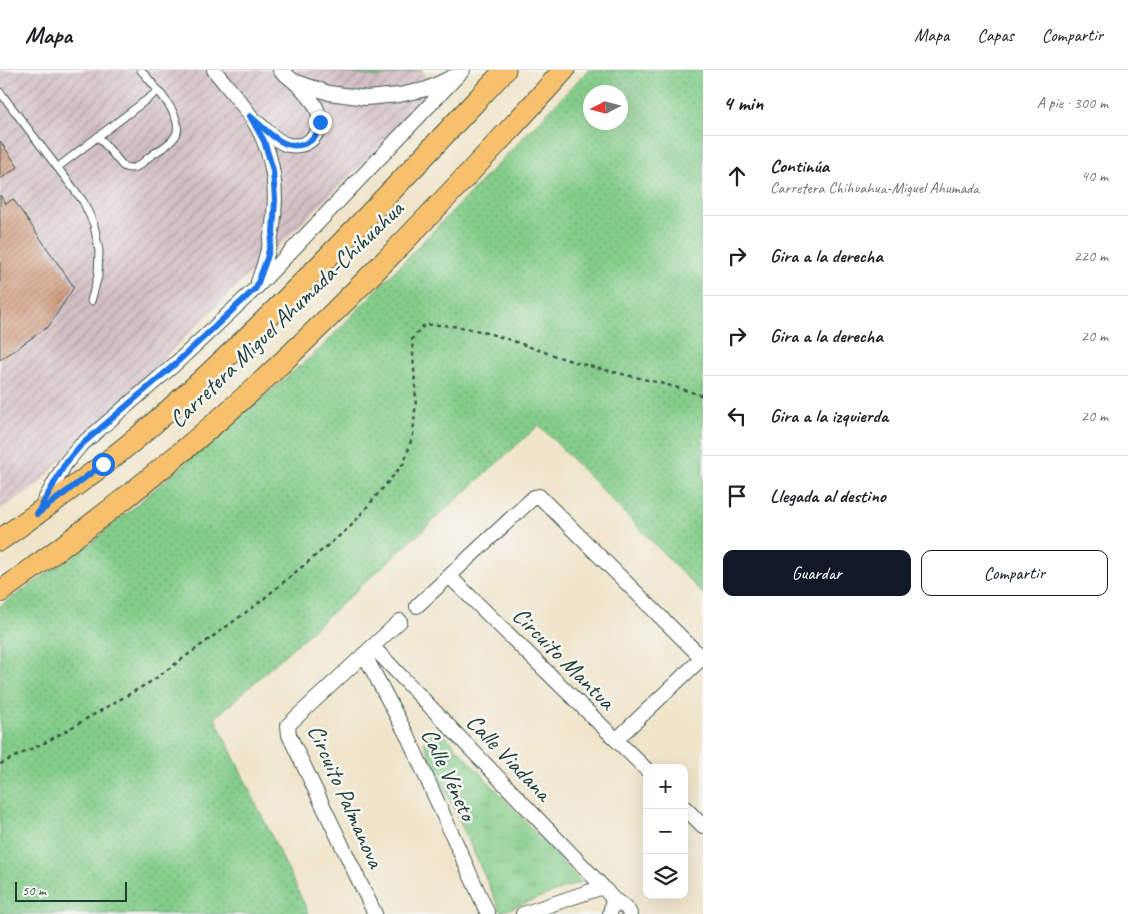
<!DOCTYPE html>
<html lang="es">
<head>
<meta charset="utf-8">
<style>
	:root { --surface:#fff; --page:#f6f6f6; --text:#202124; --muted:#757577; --line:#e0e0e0; --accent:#111827 }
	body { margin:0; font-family:Caveat,sans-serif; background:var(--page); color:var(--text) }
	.controls { position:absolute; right:15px; bottom:15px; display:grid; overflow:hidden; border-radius:10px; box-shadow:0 5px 20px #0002 }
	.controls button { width:45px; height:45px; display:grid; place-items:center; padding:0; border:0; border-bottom:1px solid var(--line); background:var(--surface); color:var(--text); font:25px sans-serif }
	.compass { position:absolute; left:583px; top:15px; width:45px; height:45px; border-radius:50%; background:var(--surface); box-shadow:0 5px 20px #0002; rotate:264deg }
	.scale { position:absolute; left:15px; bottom:12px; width:112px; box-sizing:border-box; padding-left:5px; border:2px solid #1f3d34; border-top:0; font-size:14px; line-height:18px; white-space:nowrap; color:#1f3d34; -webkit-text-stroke:4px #f6f6f2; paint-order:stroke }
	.stop { position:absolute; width:15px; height:15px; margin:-11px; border:4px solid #1a73e8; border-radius:50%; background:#fff }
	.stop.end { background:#1a73e8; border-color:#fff; box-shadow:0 1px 5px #0008 }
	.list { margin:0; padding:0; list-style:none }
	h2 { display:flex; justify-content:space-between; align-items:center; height:65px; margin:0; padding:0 20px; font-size:21px }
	h2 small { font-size:16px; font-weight:400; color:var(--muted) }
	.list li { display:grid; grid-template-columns:32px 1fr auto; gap:15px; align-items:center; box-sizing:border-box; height:80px; padding:0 20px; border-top:1px solid var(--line) }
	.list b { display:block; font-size:19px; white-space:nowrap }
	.list p { margin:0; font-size:16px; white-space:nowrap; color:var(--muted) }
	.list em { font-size:16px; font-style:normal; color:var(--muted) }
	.actions { display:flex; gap:10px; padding:15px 20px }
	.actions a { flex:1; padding:11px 0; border:1px solid var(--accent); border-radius:10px; text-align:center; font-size:18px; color:var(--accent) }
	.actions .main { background:var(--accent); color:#fff }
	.icon { flex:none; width:28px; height:28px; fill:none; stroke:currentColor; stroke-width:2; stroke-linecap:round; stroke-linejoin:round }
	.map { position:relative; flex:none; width:703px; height:844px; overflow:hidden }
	header { display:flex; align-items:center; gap:30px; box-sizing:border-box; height:70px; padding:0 25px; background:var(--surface); border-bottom:1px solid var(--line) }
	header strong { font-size:24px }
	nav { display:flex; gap:28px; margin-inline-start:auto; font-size:18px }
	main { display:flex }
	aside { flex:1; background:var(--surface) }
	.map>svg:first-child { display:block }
	.industrial { fill:url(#industrial-furrows) }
	.grass { fill:url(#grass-dots); stroke:#51855e; fill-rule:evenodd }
	.park { fill:url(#park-tufts); stroke:#51855e }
	.building { fill:url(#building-hatch) }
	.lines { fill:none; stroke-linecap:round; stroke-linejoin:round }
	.service-casing { stroke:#3e564a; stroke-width:9 }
	.minor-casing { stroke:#3e564a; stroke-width:16 }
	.primary-casing { stroke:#3e564a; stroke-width:23 }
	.path { stroke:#3e564a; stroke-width:2.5; stroke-dasharray:4 4; stroke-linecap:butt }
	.service { stroke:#fff; stroke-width:7 }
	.minor { stroke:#fff; stroke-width:14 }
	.primary { stroke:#f7c06c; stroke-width:21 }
	.route { stroke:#1a73e8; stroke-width:6 }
	.labels { text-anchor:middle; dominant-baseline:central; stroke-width:5; stroke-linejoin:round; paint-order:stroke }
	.street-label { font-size:24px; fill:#1f3d34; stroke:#f6f6f2 }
</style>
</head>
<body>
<header>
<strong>Mapa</strong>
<nav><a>Mapa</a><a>Capas</a><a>Compartir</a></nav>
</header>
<main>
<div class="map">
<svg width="703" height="844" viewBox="0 0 703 844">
	<defs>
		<pattern id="industrial-furrows" width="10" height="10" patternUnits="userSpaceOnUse" patternTransform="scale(1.25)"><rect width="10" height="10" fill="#d2bec3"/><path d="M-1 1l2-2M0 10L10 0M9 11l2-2" fill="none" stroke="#aa9c9f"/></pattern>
		<pattern id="grass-dots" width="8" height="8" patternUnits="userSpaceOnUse" patternTransform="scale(1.25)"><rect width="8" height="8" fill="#83cd89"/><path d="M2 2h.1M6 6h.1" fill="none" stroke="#6ba871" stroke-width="1.8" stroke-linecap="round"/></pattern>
		<pattern id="park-tufts" width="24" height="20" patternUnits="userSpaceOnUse" patternTransform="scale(1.25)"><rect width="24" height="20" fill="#83cd89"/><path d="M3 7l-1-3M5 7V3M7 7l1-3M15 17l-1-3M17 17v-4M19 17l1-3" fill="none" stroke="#6ba871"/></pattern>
		<pattern id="building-hatch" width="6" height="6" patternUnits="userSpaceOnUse" patternTransform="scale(1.25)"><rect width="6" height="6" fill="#d19b7e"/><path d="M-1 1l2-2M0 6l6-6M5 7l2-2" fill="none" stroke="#a98068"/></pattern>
	</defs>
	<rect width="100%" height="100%" fill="#f6f6f2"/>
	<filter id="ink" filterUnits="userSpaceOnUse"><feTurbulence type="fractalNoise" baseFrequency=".02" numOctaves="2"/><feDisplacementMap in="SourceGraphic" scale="10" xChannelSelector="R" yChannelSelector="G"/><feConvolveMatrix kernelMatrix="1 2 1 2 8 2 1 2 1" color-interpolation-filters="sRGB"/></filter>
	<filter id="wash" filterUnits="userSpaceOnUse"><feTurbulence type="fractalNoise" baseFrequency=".0096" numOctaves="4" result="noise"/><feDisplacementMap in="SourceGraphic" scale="20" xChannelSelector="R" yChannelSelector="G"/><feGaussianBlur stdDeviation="1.12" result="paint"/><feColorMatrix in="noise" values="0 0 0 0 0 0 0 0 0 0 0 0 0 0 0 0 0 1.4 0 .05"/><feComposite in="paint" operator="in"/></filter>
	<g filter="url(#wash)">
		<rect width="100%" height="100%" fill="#f0e5ca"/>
		<path class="industrial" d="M0 0H328L379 7 421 1 441 17 79 371 36 416 0 440Z"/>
		<path class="grass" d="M328 0H422L379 7Z
			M588 0H703V524L539 355 215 648 309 844H0V536L89 475 319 280ZM590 22H620V52H590Z"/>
		<path class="park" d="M430 664 445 665 581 812 501 842 424 673Z"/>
		<g id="blocks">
			<path class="building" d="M0 71 18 97 0 109Z
				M0 125 6 134 13 129 74 217 49 256 0 290Z"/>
		</g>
	</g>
	<g filter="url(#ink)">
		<use href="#blocks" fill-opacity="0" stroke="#3e564a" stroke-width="1"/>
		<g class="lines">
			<g class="service-casing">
				<path id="service" d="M0 22 83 131 94 155 99 181 98 206 91 231
					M98 66 123 96C134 102 141 94 149 87 157 81 168 76 174 68 189 50 152 14 141 0
					M58 97 158 21"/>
			</g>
			<g class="minor-casing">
				<path id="minor" d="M214 0C226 15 239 30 250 45 285 97 279 156 258 212
					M294 11 329 23 366 28 399 25 427 19 452 7
					M258 53C267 60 277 73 289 75 309 79 325 61 318 42 312 25 294 11 280 0
					M41 437 65 394 80 376 174 295 256 218 463 0
					M450 507 647 700
					M417 536 534 427 539 426 702 588
					M373 577 603 817 613 829 627 838 630 844
					M364 584 409 669 488 844
					M616 670 703 587
					M684 737 703 756
					M375 844 289 665 288 655 400 551
					M523 844 603 817
					M610 844 613 829"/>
			</g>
			<g class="primary-casing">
				<path id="primary" d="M0 470C49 435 99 400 145 361 273 250 389 124 505 0
					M0 522C94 455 186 382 271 303 373 207 470 104 564 0"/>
			</g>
			<path class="path" d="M0 694 48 671 152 611 256 535 350 457 404 393 413 365 416 329 412 269 424 255C479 252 530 280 582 294 622 305 664 312 703 326"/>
			<use href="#service" class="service"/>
			<use href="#minor" class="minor"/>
			<use href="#primary" class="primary"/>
		</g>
	</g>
	<g class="lines" filter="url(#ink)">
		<path class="route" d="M103 394 37 444 65 394 80 376 174 295 256 218 267 188 273 163 275 130 273 100 264 71 250 46C265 58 283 82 304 74 315 70 318 63 320 52"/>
	</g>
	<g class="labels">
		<g class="street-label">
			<text transform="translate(286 244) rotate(-44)">Carretera Miguel Ahumada-Chihuahua</text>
			<text transform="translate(564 588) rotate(45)">Circuito Mantua</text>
			<text transform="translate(509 687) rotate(46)">Calle Viadana</text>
			<text transform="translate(449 704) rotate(65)">Calle Véneto</text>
			<text transform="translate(346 726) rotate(66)">Circuito Palmanova</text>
		</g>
	</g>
</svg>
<div class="controls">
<button>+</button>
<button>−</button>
<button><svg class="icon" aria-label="layers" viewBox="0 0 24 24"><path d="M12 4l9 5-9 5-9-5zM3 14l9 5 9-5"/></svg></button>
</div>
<svg class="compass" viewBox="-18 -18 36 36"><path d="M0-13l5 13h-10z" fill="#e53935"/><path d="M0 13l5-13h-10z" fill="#757577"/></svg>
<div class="scale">50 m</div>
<div class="stop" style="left:103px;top:394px"></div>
<div class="stop end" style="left:320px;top:52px"></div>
</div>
<aside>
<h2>4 min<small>A pie · 300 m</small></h2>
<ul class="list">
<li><svg class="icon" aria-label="ahead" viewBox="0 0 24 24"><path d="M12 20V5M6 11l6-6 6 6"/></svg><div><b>Continúa</b><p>Carretera Chihuahua-Miguel Ahumada</p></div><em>40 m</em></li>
<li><svg class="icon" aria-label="right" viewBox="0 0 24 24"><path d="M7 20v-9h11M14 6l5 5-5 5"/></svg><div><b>Gira a la derecha</b></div><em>220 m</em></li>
<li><svg class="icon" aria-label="right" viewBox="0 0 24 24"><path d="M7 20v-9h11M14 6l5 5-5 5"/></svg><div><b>Gira a la derecha</b></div><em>20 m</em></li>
<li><svg class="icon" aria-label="left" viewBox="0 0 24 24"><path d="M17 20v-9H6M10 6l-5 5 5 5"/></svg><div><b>Gira a la izquierda</b></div><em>20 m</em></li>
<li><svg class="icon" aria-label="arrive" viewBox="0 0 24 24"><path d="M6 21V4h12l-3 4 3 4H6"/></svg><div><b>Llegada al destino</b></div></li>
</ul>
<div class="actions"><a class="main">Guardar</a><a>Compartir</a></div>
</aside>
</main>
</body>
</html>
